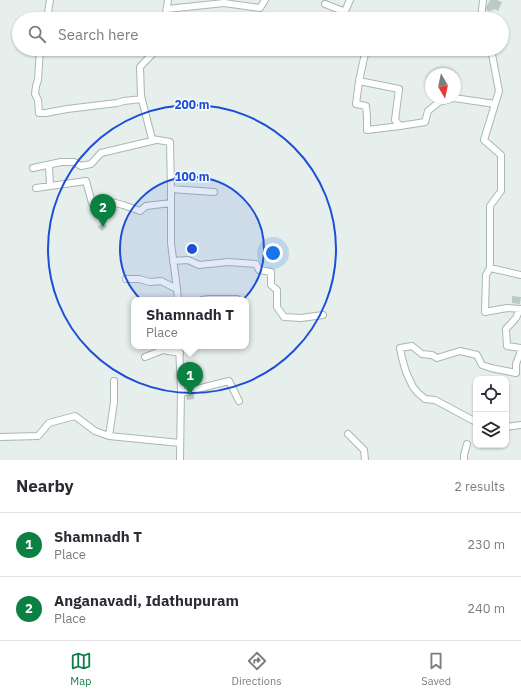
<!DOCTYPE html>
<html lang="en">
<head>
<meta charset="utf-8">
<style>
	:root { --surface:#fff; --page:#f7f7f7; --text:#2b2b33; --muted:#7c7c81; --line:#e1e1e2; --accent:#0b8043 }
	body { margin:0; font-family:"IBM Plex Sans",sans-serif; background:var(--page); color:var(--text) }
	.controls { position:absolute; right:12px; bottom:12px; display:grid; overflow:hidden; border-radius:8px; box-shadow:0 1px 3px #0004 }
	.controls button { width:36px; height:36px; display:grid; place-items:center; padding:0; border:0; border-bottom:1px solid var(--line); background:var(--surface); color:var(--text); font:20px sans-serif }
	.compass { position:absolute; left:425px; top:68px; width:36px; height:36px; border-radius:50%; background:var(--surface); box-shadow:0 1px 3px #0004; rotate:171deg }
	.you { position:absolute; left:273px; top:253px; width:14px; height:14px; margin:-10px; border:3px solid #fff; border-radius:50%; background:#1a73e8; box-shadow:0 0 0 6px #1a73e833 }
	.badge { display:grid; place-items:center; width:26px; height:26px; border-radius:50%; background:var(--accent); color:#fff; font-size:13px; font-weight:700 }
	.pin { position:absolute; translate:-50% -33px; filter:drop-shadow(0 1px 2px #0008) }
	.pin::after { content:''; position:absolute; top:21px; width:14px; height:12px; background:inherit; clip-path:polygon(0 0,100% 0,50% 100%) }
	.popup { position:absolute; left:131px; top:297px; width:118px; height:52px; box-sizing:border-box; display:grid; place-content:center; border-radius:8px; background:var(--surface); filter:drop-shadow(0 1px 3px #0005); font-size:13px; white-space:nowrap; color:var(--muted) }
	.popup b { font-size:15px; color:var(--text) }
	.popup::after { content:''; position:absolute; left:50%; top:100%; margin-left:-8px; border:8px solid transparent; border-top-color:var(--surface) }
	.list { margin:0; padding:0; list-style:none }
	h2 { display:flex; justify-content:space-between; align-items:center; height:52px; margin:0; padding:0 16px; font-size:17px }
	h2 small { font-size:13px; font-weight:400; color:var(--muted) }
	.list li { display:grid; grid-template-columns:26px 1fr auto; gap:12px; align-items:center; box-sizing:border-box; height:64px; padding:0 16px; border-top:1px solid var(--line) }
	.list b { display:block; font-size:15px; white-space:nowrap }
	.list p { margin:0; font-size:13px; white-space:nowrap; color:var(--muted) }
	.list em { font-size:13px; font-style:normal; color:var(--muted) }
	.icon { flex:none; width:22px; height:22px; fill:none; stroke:currentColor; stroke-width:2; stroke-linecap:round; stroke-linejoin:round }
	.map { position:relative; flex:none; width:521px; height:460px; overflow:hidden }
	.search { position:absolute; background:var(--surface); box-shadow:0 1px 3px #0004; left:12px; right:12px; top:12px; height:44px; display:flex; align-items:center; gap:10px; box-sizing:border-box; padding:0 14px; border-radius:22px; color:var(--muted); font-size:15px }
	.sheet { height:180px; background:var(--surface) }
	nav { display:flex; justify-content:space-around; align-items:center; box-sizing:border-box; height:56px; border-top:1px solid var(--line); background:var(--surface); font-size:11px; color:var(--muted) }
	nav a { display:grid; justify-items:center; gap:2px }
	nav .on { color:var(--accent) }
	.map>svg:first-child { display:block }
	.building { fill:#bbcac4 }
	.lines { fill:none; stroke-linecap:round; stroke-linejoin:round }
	.street-casing { stroke:#a8b8b2; stroke-width:8 }
	.street { stroke:#fff; stroke-width:6 }
	.ring { fill:none; stroke:#1d4ed8; stroke-width:2 }
	.centre { fill:#1d4ed8; stroke:#f7fbf9; stroke-width:2 }
	.ring-label { font-size:12px; text-anchor:middle; font-weight:bold; fill:#1d4ed8; stroke:#f7fbf9; stroke-width:3; stroke-linejoin:round; paint-order:stroke }
</style>
</head>
<body>
<div class="map">
<svg width="521" height="460" viewBox="0 0 521 460">
	<rect width="100%" height="100%" fill="#e6efeb"/>
	<path class="building" d="M490 0H497L502 2 498 11 494 9 493 11 491 10 490 12 485 9Z
		M173 14H184V19H173Z
		M103 223 107 226 102 231 98 227Z
		M512 296 521 297 520 304 512 303Z
		M194 392V399L187 400 186 394Z"/>
	<g class="lines">
		<g class="street-casing">
			<path id="street" d="M325 4 343 11H345L350 0
				M167 9 224 3 260 8 265 0
				M47 19 50 0
				M165 19 168 0
				M481 19 483 0
				M40 49 38 80 36 86 35 94 38 100 39 113H46L67 109 117 103 124 101 142 99
				M157 49 140 67 141 96 152 139 170 142 171 189V243L177 289 178 300
				M366 49 359 81 399 89 395 120 400 126 425 122 428 111 439 102 454 98
				M491 49 499 91 484 140 501 155V191L490 206V268L521 275
				M359 81 356 104 366 106 367 116V130L400 126
				M454 98 495 104
				M49 165 50 186
				M33 168 61 162H74L81 166 91 164 101 153 156 140
				M36 188 86 181 92 203 108 201 123 205 140 211 146 206 171 203
				M171 189 214 192
				M173 261 188 260 199 265 228 262 256 264 259 270 271 272V285L277 290V307L284 317 301 318 323 315
				M490 268 486 275 485 312 507 308 521 309
				M126 279H139L150 282 161 281 177 289
				M202 300 209 299H237
				M520 309 516 318 506 329 507 346 521 348
				M179 346 181 389 180 460
				M145 357 163 350 180 353
				M181 393 229 381 239 401
				M476 422 435 400 425 399 417 392 413 387 406 372 402 358 400 348 412 346 422 354 432 355 437 358 460 351 477 355 482 365 491 368 516 373V364L521 351
				M506 427 521 425
				M348 434 364 450 365 460
				M109 436 114 402V381
				M0 437 38 436 49 423 75 416 95 431 109 436 180 443
				M464 460V455L467 444"/>
		</g>
		<use href="#street" class="street"/>
	</g>
	<circle cx="192" cy="249" r="72" fill="#1d4ed8" fill-opacity=".12"/>
	<g class="ring">
		<circle cx="192" cy="249" r="72"/>
		<circle cx="192" cy="249" r="144"/>
	</g>
	<circle cx="192" cy="249" r="6" class="centre"/>
	<g class="ring-label">
		<text x="192" y="109">200 m</text>
		<text x="192" y="181">100 m</text>
	</g>
</svg>
<div class="controls">
<button><svg class="icon" aria-label="locate" viewBox="0 0 24 24"><circle cx="12" cy="12" r="6"/><path d="M12 2v4M12 18v4M2 12h4M18 12h4"/></svg></button>
<button><svg class="icon" aria-label="layers" viewBox="0 0 24 24"><path d="M12 4l9 5-9 5-9-5zM3 14l9 5 9-5"/></svg></button>
</div>
<svg class="compass" viewBox="-18 -18 36 36"><path d="M0-13l5 13h-10z" fill="#e53935"/><path d="M0 13l5-13h-10z" fill="#7c7c81"/></svg>
<div class="you"></div>
<div class="pin badge" style="left:190px;top:395px">1</div>
<div class="popup"><b>Shamnadh T</b>Place</div>
<div class="pin badge" style="left:103px;top:227px">2</div>
<div class="search"><svg class="icon" aria-label="search" viewBox="0 0 24 24"><circle cx="10" cy="10" r="6"/><path d="M15 15l6 6"/></svg>Search here</div>
</div>
<section class="sheet">
<h2>Nearby<small>2 results</small></h2>
<ul class="list">
<li><span class="badge">1</span><div><b>Shamnadh T</b><p>Place</p></div><em>230 m</em></li>
<li><span class="badge">2</span><div><b>Anganavadi, Idathupuram</b><p>Place</p></div><em>240 m</em></li>
</ul>
</section>
<nav>
<a class="on"><svg class="icon" aria-label="map" viewBox="0 0 24 24"><path d="M3 6l6-2 6 2 6-2v14l-6 2-6-2-6 2zM9 4v14M15 6v14"/></svg>Map</a>
<a><svg class="icon" aria-label="directions" viewBox="0 0 24 24"><path d="M12 3l9 9-9 9-9-9zM9 14v-3h6M13 9l2 2-2 2"/></svg>Directions</a>
<a><svg class="icon" aria-label="saved" viewBox="0 0 24 24"><path d="M7 4h10v16l-5-4-5 4z"/></svg>Saved</a>
</nav>
</body>
</html>
